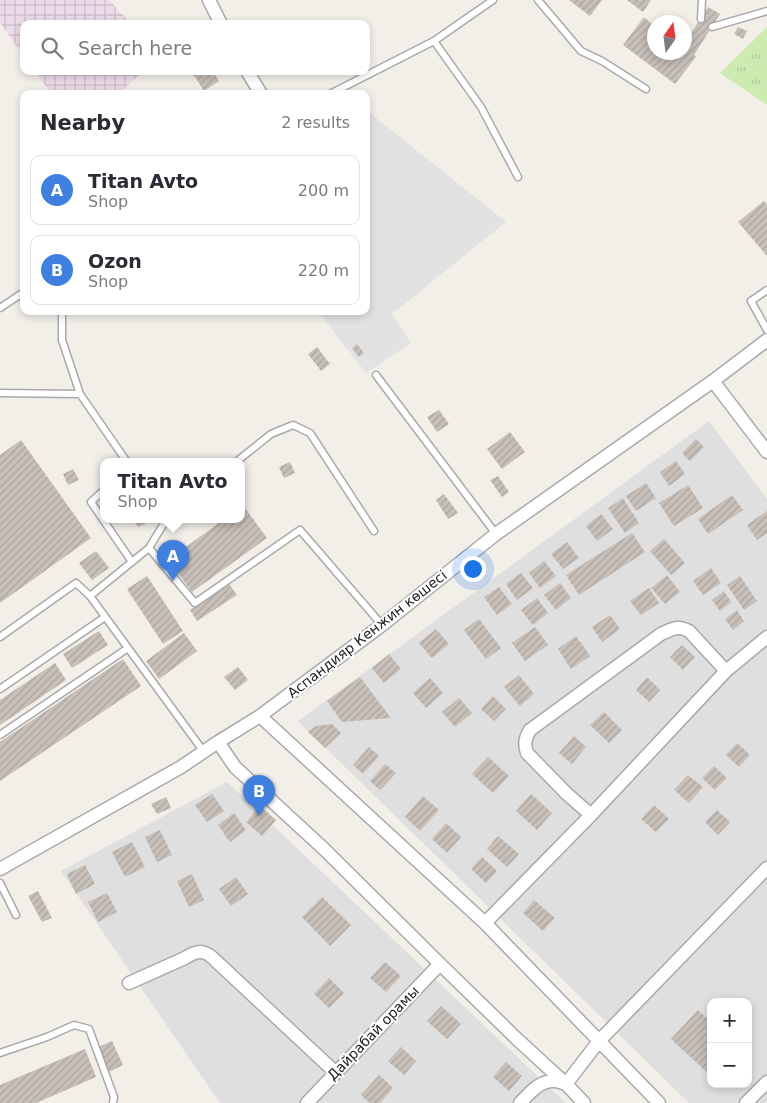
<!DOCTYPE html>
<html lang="en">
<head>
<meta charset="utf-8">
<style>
	:root { --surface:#fff; --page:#f2f2f3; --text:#2b2b33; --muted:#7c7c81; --line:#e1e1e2; --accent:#d40000 }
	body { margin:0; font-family:"DejaVu Sans",sans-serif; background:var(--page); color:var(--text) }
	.controls { position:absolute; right:15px; bottom:15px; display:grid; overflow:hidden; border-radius:10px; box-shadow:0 2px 8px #0003 }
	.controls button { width:45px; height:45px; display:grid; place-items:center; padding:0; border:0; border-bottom:1px solid var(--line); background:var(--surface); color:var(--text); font:25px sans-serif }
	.compass { position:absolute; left:647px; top:15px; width:45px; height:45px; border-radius:50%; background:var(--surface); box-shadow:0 2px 8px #0003; rotate:14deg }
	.you { position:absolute; left:472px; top:568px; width:18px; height:18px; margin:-12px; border:4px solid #fff; border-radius:50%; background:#1a73e8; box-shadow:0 0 0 8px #1a73e833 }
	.badge { display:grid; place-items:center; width:32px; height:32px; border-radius:50%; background:var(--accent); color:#fff; font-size:16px; font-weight:700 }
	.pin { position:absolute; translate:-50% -41px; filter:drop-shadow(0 1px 2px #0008) }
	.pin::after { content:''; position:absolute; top:26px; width:18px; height:15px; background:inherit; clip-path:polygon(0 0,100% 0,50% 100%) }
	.popup { position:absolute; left:100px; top:458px; width:145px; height:65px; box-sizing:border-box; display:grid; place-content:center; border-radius:10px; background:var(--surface); filter:drop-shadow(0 1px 4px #0005); font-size:16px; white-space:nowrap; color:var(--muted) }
	.popup b { font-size:19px; color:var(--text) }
	.popup::after { content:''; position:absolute; left:50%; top:100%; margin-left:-10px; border:10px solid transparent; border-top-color:var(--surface) }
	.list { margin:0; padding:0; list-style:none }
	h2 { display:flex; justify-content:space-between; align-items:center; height:65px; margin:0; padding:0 20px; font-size:21px }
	h2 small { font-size:16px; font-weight:400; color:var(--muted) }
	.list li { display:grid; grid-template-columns:32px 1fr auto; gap:15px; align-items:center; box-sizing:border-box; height:70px; margin:0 10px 10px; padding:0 10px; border:1px solid var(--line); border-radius:10px }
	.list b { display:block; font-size:19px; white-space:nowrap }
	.list p { margin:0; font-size:16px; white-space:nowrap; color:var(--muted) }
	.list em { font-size:16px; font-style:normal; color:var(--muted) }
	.icon { flex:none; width:28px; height:28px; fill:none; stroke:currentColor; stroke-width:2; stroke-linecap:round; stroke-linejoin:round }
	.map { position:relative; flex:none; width:767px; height:1103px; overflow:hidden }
	.search { position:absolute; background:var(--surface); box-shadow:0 2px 8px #0003; left:20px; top:20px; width:350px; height:55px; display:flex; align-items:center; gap:12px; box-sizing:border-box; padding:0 18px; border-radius:10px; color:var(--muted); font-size:19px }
	.panel { position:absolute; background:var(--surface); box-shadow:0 2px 8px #0003; left:20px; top:90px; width:350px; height:225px; border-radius:10px }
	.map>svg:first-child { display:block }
	.residential { fill:#e0dfdf; fill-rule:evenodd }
	.industrial { fill:url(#industrial-grid) }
	.grass { fill:url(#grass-tufts) }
	.parking { fill:#e2e2e2 }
	.building { fill:url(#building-hatch) }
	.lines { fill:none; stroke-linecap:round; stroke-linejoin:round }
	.lane-casing { stroke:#a9a9a9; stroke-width:9 }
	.street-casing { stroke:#a9a9a9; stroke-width:15 }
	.lane { stroke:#fff; stroke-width:6 }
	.street { stroke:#fff; stroke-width:12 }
	.labels { text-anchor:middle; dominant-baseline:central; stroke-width:4; stroke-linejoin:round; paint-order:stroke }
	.street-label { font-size:14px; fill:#222; stroke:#fff }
</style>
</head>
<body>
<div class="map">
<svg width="767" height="1103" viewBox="0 0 767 1103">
	<defs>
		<pattern id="industrial-grid" width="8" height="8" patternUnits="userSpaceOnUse" patternTransform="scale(1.25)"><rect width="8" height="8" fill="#ebdbe8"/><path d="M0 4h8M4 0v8" fill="none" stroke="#c9bcc7"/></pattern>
		<pattern id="grass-tufts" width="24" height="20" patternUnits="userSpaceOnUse" patternTransform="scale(1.25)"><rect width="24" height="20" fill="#cdebb0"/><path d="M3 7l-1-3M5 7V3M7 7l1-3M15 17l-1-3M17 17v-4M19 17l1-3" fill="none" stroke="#b0c997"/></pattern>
		<pattern id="building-hatch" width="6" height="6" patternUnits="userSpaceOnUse" patternTransform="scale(1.25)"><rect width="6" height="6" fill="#c7bfb8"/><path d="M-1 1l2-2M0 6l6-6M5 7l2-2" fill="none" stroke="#aba49e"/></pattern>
	</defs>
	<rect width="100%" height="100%" fill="#f2efe9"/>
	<path class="residential" d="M709 421 767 499V1103H689L298 721ZM711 1002H748V1084H711Z
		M227 782 566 1103H220L61 871Z"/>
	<path class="industrial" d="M0 0H109L131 24H24V56L0 23Z
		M35 71H144L118 94H51Z"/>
	<path class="grass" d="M767 27V105L720 73Z"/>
	<path class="parking" d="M366 110 506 222 392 314 411 343 366 373 318 311H366Z"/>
	<path class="building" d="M569 0H602L590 16Z
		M627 0H651L643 12Z
		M708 7 720 14 694 55 696 57 675 84 623 45 644 17 654 26V52H684V44Z
		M738 27 747 31 743 39 734 34Z
		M191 71H213L219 81 204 91Z
		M764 201 767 205V256L738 222Z
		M357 344 364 353 359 357 352 348Z
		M317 347 330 364 321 371 308 354Z
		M439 410 449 424 437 432 427 417Z
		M510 432 525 452 502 469 487 449Z
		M696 439 704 447 690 461 682 453Z
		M21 440 91 538 0 603V455Z
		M676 461 685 474 669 486 660 472Z
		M290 462 295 473 284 478 279 467Z
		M73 469 79 480 68 485 63 474Z
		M498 476 509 492 502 497 490 480Z
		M646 483 656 498 636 511 626 496Z
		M688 485 703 508 674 526 659 503Z
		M444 494 458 513 448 519 436 500Z
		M732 495 743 510 708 534 698 519Z
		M623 498 639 523 625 533 608 508Z
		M242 504 267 538 192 592 168 560 223 520H242Z
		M767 511V533L757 540 747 525Z
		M601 514 613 529 597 541 586 526Z
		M134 520H147L148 522 138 527Z
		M632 533 645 552 579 595 566 575Z
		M664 539 685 563 671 575 650 551Z
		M567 542 579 558 563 569 551 554Z
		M96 551 109 568 92 580 79 563Z
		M544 561 556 576 540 588 529 573Z
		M711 568 721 583 703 595 693 581Z
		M521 573 533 588 517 600 506 584Z
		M667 575 680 592 665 604 651 588Z
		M147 576 183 631 163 644 127 589Z
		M740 576 757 601 744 610 727 585Z
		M560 583 571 598 556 610 544 595Z
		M229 584 237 595 197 621 190 610Z
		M499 587 512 604 497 615 484 597Z
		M649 588 659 603 641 615 630 601Z
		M724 591 731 602 720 611 712 600Z
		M537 598 548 613 533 625 521 610Z
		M737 610 744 621 733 630 725 619Z
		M610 615 620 629 602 642 592 627Z
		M479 619 501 648 486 659 464 630Z
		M535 627 548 645 525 661 512 643Z
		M436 629 449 644 432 658 419 643Z
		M99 631 108 645 72 668 63 654Z
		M184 633 197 651 159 679 146 661Z
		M576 636 590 656 571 669 558 649Z
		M682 645 695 657 683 670 670 657Z
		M389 654 401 669 384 683 372 668Z
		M123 659 141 686 0 781V742Z
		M55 663 66 680 0 725V700Z
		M238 667 248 680 235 690 224 677Z
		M519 675 534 694 520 706 504 687Z
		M360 677 391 718 342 722 327 701Z
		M647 677 660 690 649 702 636 690Z
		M430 678 443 693 426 708 413 693Z
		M493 696 506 709 494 721 481 709Z
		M459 698 472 713 455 727 442 712Z
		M604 712 622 730 609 743 590 725Z
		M332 724 341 733 325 748 308 732 316 726Z
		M574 736 586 747 572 764 559 753Z
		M737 743 750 755 739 767 726 755Z
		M369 747 379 756 363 774 353 765Z
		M488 757 509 776 493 793 472 774Z
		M385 764 396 773 380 790 370 781Z
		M714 766 727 778 715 790 702 778Z
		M688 775 703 787 689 803 674 790Z
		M212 794 224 811 207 822 195 805Z
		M531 794 552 813 537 830 516 811Z
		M423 796 439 810 420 831 405 817Z
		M166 797 171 808 157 814 151 804Z
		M654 805 669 819 656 832 641 819Z
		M260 806 276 820 262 836 246 822Z
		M717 810 730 822 718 835 705 822Z
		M234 813 246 830 230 842 218 825Z
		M446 823 461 837 447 853 432 839Z
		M160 830 172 855 157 862 145 837Z
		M498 836 519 854 507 867 487 849Z
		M132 842 145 867 125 877 112 852Z
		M482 857 497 871 486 883 471 869Z
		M85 865 95 884 76 894 67 874Z
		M192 874 204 900 189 907 177 881Z
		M236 877 248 894 231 906 219 889Z
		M38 891 52 918 42 922 28 896Z
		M107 893 117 912 98 922 88 902Z
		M322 897 351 925 330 946 302 917Z
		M534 900 555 918 543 931 523 913Z
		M385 962 401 976 386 992 370 978Z
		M329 978 344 993 329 1008 314 994Z
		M441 1006 461 1024 447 1039 427 1021Z
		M698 1010 711 1022V1076L671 1039Z
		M112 1041 123 1065 107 1073 96 1048Z
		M401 1047 416 1061 404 1075 388 1061Z
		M85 1049 96 1077 36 1103H0V1085Z
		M506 1062 522 1076 509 1091 493 1077Z
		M379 1075 393 1088 380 1103H370L361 1095Z"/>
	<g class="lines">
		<g class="lane-casing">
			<path id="lane" d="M538 0 581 51 602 61 646 89
				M701 19 702 0
				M712 27 767 11
				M434 41 481 107 518 177
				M330 94 434 41 493 0
				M767 290 751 301 767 330
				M0 308 24 292
				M62 311V340L80 394 127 462
				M376 375 496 534
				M0 393 80 394
				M236 462 271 434 293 425 310 433 374 531
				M104 490 91 502 132 562
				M149 548 166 520
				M90 596 204 752
				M0 637 76 583 90 596 149 548 195 603 300 530 382 625
				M0 689 105 617
				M0 735 128 648
				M0 883 16 915
				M0 1053 47 1037 74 1025 89 1029 114 1097 113 1103"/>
		</g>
		<g class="street-casing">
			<path id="street" d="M209 0 221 24
				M247 71 261 94
				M713 381 767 452
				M260 716 485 923 591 815 567 794 527 753C524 744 525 738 530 730L661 634C673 629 677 625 689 631L726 671 767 637
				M218 742 235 767 324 849 440 964 518 1040 566 1084 584 1103
				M591 815 726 671
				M0 869 181 767 218 742 260 716 382 625 496 534 713 381 767 340
				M485 923 659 1103
				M129 983 185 958C199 949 206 950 217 962L335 1072
				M307 1103 440 964
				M520 1103C529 1094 540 1080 554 1081 558 1081 562 1083 566 1084L599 1041 767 868
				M746 1103 767 1082"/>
		</g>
		<use href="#lane" class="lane"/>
		<use href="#street" class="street"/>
	</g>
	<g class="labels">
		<g class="street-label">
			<text transform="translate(367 634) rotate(-38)">Аспандияр Кенжин көшесі</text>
			<text transform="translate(373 1033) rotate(-46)">Дайрабай орамы</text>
		</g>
	</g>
</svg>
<div class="controls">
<button>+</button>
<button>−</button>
</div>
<svg class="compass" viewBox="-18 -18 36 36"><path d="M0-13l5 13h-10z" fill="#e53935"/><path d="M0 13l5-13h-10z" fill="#7c7c81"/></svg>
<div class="you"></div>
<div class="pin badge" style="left:173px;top:581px;background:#3f7fe0">A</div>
<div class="popup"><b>Titan Avto</b>Shop</div>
<div class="pin badge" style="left:259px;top:816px;background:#3f7fe0">B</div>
<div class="search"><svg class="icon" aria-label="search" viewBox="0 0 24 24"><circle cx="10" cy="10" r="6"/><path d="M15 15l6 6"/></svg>Search here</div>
<section class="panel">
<h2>Nearby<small>2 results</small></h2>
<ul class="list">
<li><span class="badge" style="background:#3f7fe0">A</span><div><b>Titan Avto</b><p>Shop</p></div><em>200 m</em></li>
<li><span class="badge" style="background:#3f7fe0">B</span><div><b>Ozon</b><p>Shop</p></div><em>220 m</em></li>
</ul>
</section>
</div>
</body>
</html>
